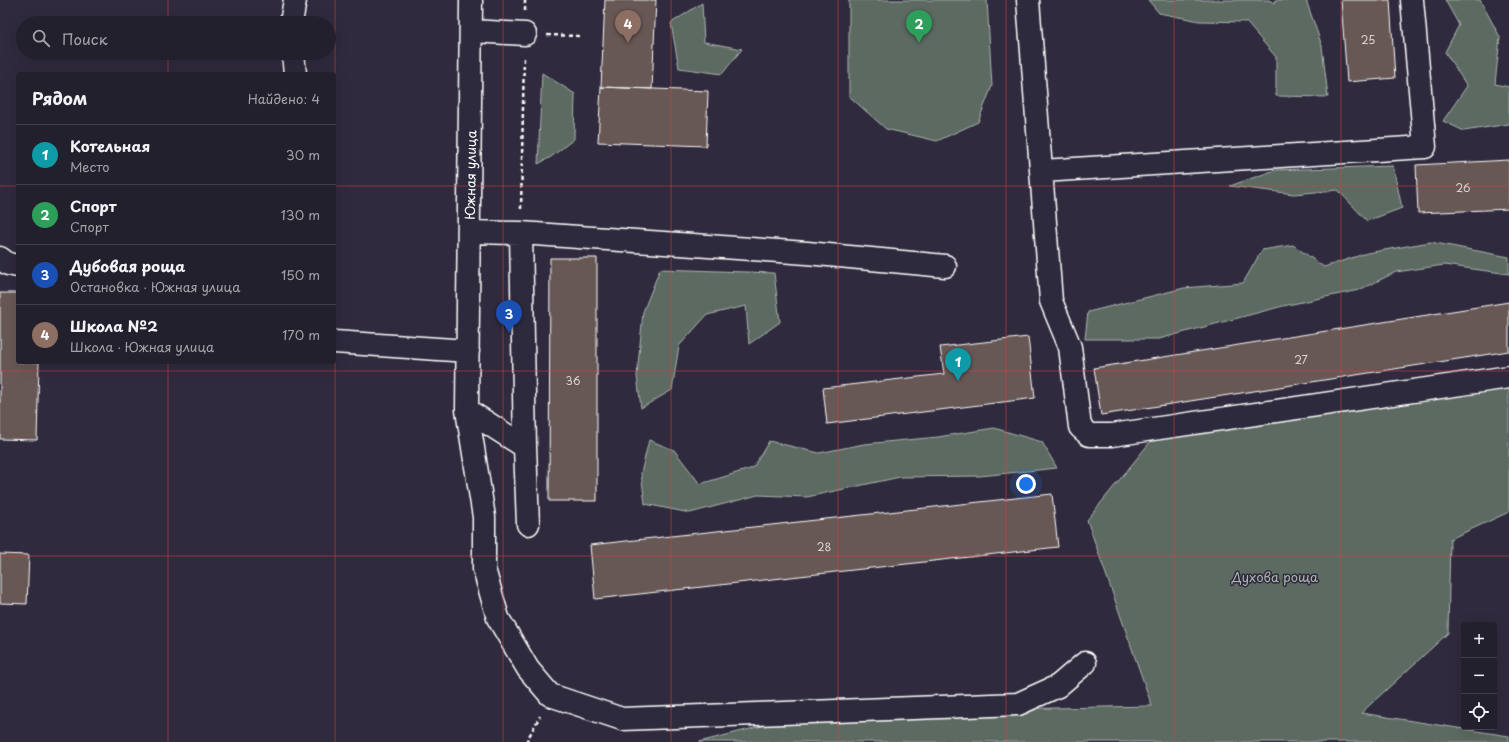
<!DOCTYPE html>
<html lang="ru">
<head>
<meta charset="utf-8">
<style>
	:root { --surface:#23202e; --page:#2b2836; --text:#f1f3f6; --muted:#a3a3aa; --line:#403e4a; --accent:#8c9099 }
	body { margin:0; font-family:"Playpen Sans",sans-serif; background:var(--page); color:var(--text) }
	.controls { position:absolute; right:12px; bottom:12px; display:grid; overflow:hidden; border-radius:4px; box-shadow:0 4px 16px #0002 }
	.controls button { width:36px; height:36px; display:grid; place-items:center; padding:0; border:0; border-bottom:1px solid var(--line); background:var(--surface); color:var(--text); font:20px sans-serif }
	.you { position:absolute; left:1026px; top:484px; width:14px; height:14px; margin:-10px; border:3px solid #fff; border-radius:50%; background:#1a73e8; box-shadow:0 0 0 6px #1a73e833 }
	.badge { display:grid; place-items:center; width:26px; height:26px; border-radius:50%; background:var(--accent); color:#fff; font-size:13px; font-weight:700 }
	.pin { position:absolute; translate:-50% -33px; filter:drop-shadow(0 1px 2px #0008) }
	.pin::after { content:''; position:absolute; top:21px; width:14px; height:12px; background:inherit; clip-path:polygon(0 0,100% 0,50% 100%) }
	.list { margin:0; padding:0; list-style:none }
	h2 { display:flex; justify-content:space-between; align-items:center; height:52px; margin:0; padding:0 16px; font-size:17px }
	h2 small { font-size:13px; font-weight:400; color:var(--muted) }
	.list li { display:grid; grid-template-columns:26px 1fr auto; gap:12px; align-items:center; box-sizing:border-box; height:60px; padding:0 16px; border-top:1px solid var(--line) }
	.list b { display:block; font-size:15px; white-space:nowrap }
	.list p { margin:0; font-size:13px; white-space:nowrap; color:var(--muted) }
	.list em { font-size:13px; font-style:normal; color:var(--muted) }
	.icon { flex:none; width:22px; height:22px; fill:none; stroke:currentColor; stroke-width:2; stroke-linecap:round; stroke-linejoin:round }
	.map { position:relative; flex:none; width:1509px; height:742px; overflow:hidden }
	.search { position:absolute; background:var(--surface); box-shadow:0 4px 16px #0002; left:16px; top:16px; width:320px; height:44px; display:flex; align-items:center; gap:10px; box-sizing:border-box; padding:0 14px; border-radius:22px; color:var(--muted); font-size:15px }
	.panel { position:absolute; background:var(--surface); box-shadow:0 4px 16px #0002; left:16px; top:72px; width:320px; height:292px; border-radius:4px }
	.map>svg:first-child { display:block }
	.green { fill:#5b6b62; stroke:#adb5b0 }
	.building { fill:#675855; stroke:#fff }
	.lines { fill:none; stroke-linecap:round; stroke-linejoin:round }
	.minor-casing { stroke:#fff; stroke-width:25 }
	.path { stroke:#fff; stroke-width:2.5; stroke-dasharray:4 3; stroke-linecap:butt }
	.minor { stroke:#2f2a3d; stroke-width:22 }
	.grid { fill:none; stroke:#da3e3e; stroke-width:1; stroke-opacity:0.55 }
	.labels { text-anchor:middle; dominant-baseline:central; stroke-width:3; stroke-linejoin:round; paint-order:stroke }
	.number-label { font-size:11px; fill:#d9d5d4 }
	.street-label { font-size:13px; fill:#fff; stroke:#2f2a3d }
	.park-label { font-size:13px; fill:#adb5b0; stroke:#2f2a3d }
</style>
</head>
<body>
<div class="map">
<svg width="1509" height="742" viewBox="0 0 1509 742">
	<rect width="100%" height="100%" fill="#2f2a3d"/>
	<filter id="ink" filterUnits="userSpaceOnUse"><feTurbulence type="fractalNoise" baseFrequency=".025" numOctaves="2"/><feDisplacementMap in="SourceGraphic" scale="8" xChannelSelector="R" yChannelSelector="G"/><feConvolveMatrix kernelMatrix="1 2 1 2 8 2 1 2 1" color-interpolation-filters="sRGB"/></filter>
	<g filter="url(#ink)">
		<path class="green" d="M849 0H987L992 86 978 122 937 141 886 129 849 96Z
			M1148 0H1269L1274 3 1275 0H1306L1322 46 1328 97 1276 96V57L1246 22 1199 21 1159 13Z
			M1445 0H1480L1500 37 1495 84 1509 87V124L1464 131 1443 121 1467 86 1445 52 1459 25Z
			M702 3 704 42 742 49 722 74 679 68 671 23Z
			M542 73 575 94 574 139 551 157 538 164Z
			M1393 166 1402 208 1367 221 1338 190 1294 194 1230 186 1275 170Z
			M1430 242 1509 257V274L1444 265 1396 272 1359 290 1283 306 1159 339H1085L1088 312 1184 288 1243 283 1262 250 1293 245 1324 267 1367 253Z
			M660 269 774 273 780 322 749 344 746 306 707 315 679 346 672 390 641 408 637 376 643 312Z
			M1509 384V512L1450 539 1448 633 1361 713 1509 736V742H699L813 713 1152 706 1087 520 1159 431Z
			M994 428 1042 442 1057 468 980 476 900 477 807 497 758 495 690 513 645 504 641 473 649 440 674 450 700 484 753 468 769 441 819 453 864 444 938 437Z"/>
		<path class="building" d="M605 0H656L652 89 601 87Z
			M1341 0H1390L1395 78 1347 82Z
			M601 87 708 91 706 146 598 142Z
			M1509 160V209L1418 213 1416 165Z
			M550 258H597V501H549Z
			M0 293H18V362H39L37 440 0 439Z
			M1509 302V351L1101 415 1094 368Z
			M1028 337 1035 398 827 424 823 388 944 374 940 347Z
			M1052 494 1058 547 595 599 590 545Z
			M0 554 29 555 27 604 0 603Z"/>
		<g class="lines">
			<g class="minor-casing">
				<path id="minor" d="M471 0 467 410 484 517V569L498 618 528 669 550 695 622 719 1018 704 1058 686 1085 663
					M1028 0 1051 301 1070 347 1080 427 1089 435H1112L1509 377
					M291 23 295 0
					M472 31 525 34
					M293 53 295 74
					M1042 171 1425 147 1412 0
					M469 232 521 233 807 253 945 266
					M521 233 525 447 528 524
					M0 258 8 264 18 266
					M334 342 468 351
					M467 410 525 447"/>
			</g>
			<path class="path" d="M525 11V0
				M547 35 579 36
				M521 209 524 56
				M526 742 540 716"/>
			<use href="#minor" class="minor"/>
		</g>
	</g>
	<path class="grid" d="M168 0V23M335 0V742M503 0V742M671 0V742M838 0V742M1006 0V742M1174 0V742M1341 0V742M168 53V74M0 186H18M334 186H1509M168 362V742M0 371H1509M0 556H1509"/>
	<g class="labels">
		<g class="number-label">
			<text x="1368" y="39">25</text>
			<text x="1463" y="187">26</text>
			<text x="1301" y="359">27</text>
			<text x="573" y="380">36</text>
			<text x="824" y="546">28</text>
		</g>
		<g class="street-label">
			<text transform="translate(470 175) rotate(-89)">Южная улица</text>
		</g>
		<g class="park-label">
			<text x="1275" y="576">Духова роща</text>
		</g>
	</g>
</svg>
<div class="controls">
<button>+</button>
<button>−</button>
<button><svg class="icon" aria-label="locate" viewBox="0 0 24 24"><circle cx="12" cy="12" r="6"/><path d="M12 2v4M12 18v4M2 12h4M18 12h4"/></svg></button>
</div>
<div class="you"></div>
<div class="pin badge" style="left:958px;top:381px;background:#0f9aa8">1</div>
<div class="pin badge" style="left:919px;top:43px;background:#2e9e5b">2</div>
<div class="pin badge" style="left:509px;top:333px;background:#1a4fb4">3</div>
<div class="pin badge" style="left:628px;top:43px;background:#8d6e63">4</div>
<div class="search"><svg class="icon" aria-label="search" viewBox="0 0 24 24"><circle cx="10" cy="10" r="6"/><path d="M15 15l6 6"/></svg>Поиск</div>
<section class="panel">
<h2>Рядом<small>Найдено: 4</small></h2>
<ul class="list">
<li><span class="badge" style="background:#0f9aa8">1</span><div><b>Котельная</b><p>Место</p></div><em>30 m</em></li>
<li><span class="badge" style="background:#2e9e5b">2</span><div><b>Спорт</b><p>Спорт</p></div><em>130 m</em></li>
<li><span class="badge" style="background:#1a4fb4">3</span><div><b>Дубовая роща</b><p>Остановка · Южная улица</p></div><em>150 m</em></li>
<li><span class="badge" style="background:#8d6e63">4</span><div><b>Школа №2</b><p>Школа · Южная улица</p></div><em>170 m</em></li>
</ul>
</section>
</div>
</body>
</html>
